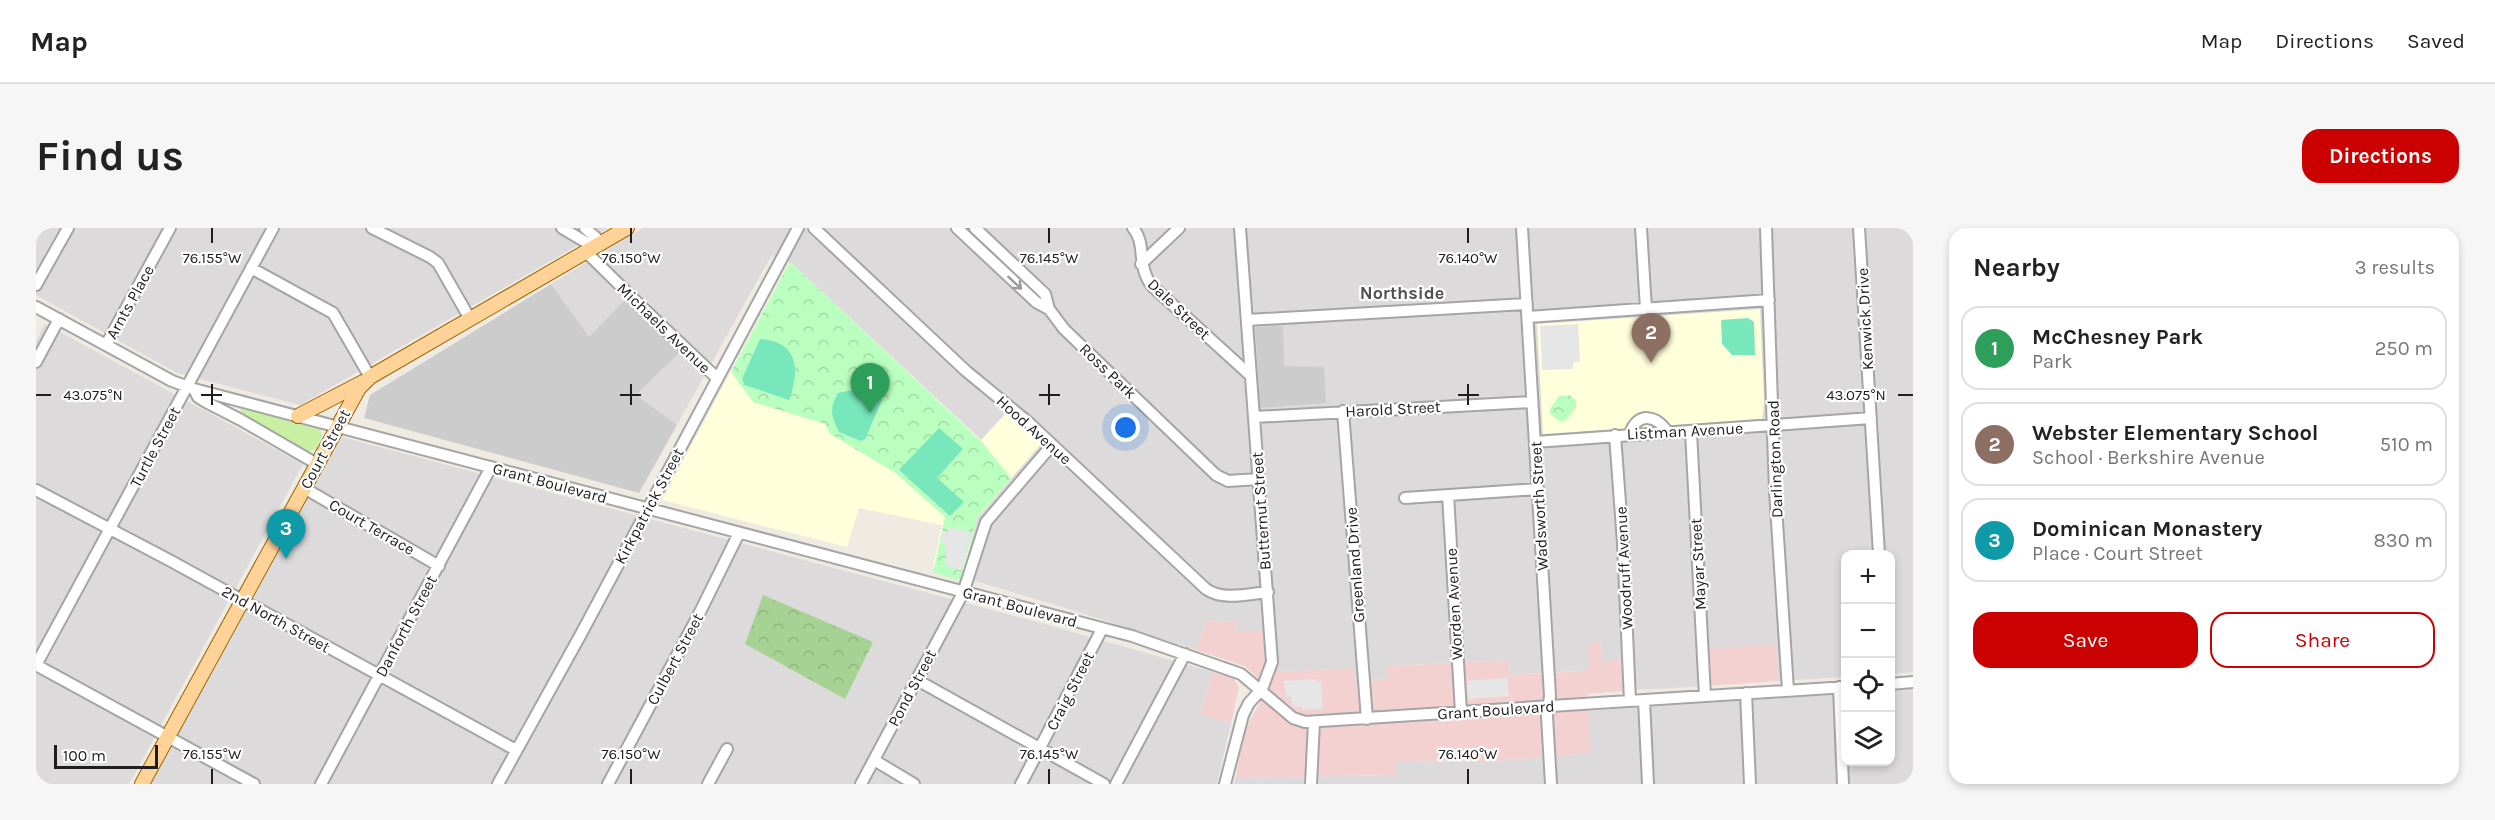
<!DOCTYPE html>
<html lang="en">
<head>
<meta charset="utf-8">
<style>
	:root { --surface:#fff; --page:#f6f6f6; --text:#222; --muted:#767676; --line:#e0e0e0; --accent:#cb0000 }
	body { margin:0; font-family:Karla,sans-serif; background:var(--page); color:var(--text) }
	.controls { position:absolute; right:18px; bottom:18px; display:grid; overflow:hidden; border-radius:12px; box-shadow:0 3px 9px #0003 }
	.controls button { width:54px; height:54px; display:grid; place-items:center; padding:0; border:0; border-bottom:2px solid var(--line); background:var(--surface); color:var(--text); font:30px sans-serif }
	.scale { position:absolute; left:18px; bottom:15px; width:104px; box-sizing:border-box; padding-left:6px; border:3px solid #1e1e1e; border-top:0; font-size:16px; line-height:21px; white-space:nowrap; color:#1e1e1e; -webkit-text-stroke:4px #fff; paint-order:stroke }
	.you { position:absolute; left:1090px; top:200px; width:21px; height:21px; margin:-15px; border:4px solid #fff; border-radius:50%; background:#1a73e8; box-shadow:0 0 0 9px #1a73e833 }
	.badge { display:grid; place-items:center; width:39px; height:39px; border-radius:50%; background:var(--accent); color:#fff; font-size:20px; font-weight:700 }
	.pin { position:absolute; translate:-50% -50px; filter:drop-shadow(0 2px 3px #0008) }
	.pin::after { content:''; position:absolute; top:32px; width:21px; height:18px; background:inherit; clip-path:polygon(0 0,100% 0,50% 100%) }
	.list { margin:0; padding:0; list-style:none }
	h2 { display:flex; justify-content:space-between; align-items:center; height:78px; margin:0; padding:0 24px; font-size:26px }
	h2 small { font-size:20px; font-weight:400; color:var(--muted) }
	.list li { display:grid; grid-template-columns:39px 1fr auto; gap:18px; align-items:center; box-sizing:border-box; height:84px; margin:0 12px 12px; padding:0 12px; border:2px solid var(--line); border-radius:18px }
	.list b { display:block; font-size:22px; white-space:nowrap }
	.list p { margin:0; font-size:20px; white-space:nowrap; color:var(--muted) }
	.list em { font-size:20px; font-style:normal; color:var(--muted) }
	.actions { display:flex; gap:12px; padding:18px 24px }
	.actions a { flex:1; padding:14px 0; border:2px solid var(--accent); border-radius:18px; text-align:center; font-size:21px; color:var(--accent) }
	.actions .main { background:var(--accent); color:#fff }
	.icon { flex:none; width:33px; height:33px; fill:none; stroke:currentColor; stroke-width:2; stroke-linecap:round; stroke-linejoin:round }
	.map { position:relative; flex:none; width:1877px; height:556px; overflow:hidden; border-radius:18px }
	header { display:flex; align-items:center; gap:36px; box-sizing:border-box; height:84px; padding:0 30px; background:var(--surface); border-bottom:2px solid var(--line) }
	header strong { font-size:28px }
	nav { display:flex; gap:33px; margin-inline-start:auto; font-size:21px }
	.intro { display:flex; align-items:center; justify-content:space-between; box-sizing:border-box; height:144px; padding:0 36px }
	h1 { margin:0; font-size:42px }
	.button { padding:15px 27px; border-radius:18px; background:var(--accent); color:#fff; font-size:21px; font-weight:700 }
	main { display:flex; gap:36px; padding:0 36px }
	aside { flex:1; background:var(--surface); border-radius:18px; box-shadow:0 3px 9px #0003 }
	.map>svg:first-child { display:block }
	.residential { fill:#dcdada }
	.commercial { fill:#f3d1d0 }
	.education { fill:#ffffdc }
	.religious { fill:#ccc }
	.grass { fill:#c9efa3 }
	.forest { fill:url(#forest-crowns) }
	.park { fill:url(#park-crowns) }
	.pitch { fill:#78e7bc }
	.parking { fill:#e6e6e6 }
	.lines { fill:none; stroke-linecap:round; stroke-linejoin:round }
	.minor-casing { stroke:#a5a5a5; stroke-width:14 }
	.major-casing { stroke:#976500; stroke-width:16 }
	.minor { stroke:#fff; stroke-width:10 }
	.major { stroke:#ffd398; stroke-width:14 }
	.oneway { stroke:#9a9a9a }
	.ticks { fill:none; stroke:#1e1e1e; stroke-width:2 }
	.labels { text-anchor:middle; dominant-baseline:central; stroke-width:4.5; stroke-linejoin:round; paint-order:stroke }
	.street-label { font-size:16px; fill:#1e1e1e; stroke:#fff }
	.neighbourhood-label { font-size:18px; font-weight:bold; fill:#515151; stroke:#fff }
	.ticks-label { font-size:15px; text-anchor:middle; fill:#1e1e1e; stroke:#fff; stroke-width:4.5; stroke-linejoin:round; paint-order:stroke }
</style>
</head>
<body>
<header>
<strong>Map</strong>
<nav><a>Map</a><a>Directions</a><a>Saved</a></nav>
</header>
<div class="intro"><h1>Find us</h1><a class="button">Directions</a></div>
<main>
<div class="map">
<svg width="1877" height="556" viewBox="0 0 1877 556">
	<defs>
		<pattern id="forest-crowns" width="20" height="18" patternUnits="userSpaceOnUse" patternTransform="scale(1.5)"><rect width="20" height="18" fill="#a6d393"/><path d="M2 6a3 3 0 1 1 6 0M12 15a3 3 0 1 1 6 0" fill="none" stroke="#8eb57e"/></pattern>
		<pattern id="park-crowns" width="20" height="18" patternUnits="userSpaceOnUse" patternTransform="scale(1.5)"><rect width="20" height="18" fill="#baffc0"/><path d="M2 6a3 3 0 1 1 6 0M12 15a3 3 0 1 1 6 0" fill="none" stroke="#9fdaa5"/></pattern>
	</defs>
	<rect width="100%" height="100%" fill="#f0ebe2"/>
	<path class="residential" d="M0 0H572L264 177 141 145 0 67Z
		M607 0H1877V444L1855 446 1854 326H1810L1809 449 1742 453 1740 416 1672 458 1599 462 1596 431 1566 433 1564 414 1554 442 1474 447 1473 432 1352 438 1353 451 1319 453 1317 440 1241 444 1200 403 1199 393 1170 394 1160 422 1039 383 926 349 941 290 1005 216 945 213 754 34 735 28 641 197 599 168 644 124 553 110 515 56Z
		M9 96 267 236 93 556H0V113Z
		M306 209 1001 394 1177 444 1164 486 1195 495 1181 556H115Z
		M1877 461V556H1198L1199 550 1360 547V534L1457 533 1554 525 1552 483 1809 466 1810 534H1854L1855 463Z"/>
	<path class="commercial" d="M1199 393 1200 403 1239 402 1241 444 1318 440 1319 453 1352 451V438L1473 432 1474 447 1519 445 1553 442 1552 415 1564 414 1566 433 1596 431 1599 462 1551 466 1555 525 1457 533 1360 534V547L1200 550 1205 516 1211 498 1232 460 1209 438 1160 422 1170 394Z
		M1740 416 1742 453 1672 458 1670 421Z
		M1177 444 1197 450 1203 459 1195 495 1164 486Z"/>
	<path class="education" d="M754 34 945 212 971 184 1005 216 941 290 926 349 897 340 906 297 823 280 811 319 626 272Z
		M1724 81 1728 174 1726 191 1507 206 1501 96Z"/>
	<path class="religious" d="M515 56 553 109 589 72 644 124 600 167 641 197 603 265 328 190 334 167Z
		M1247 98 1248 138 1288 139 1290 175 1224 180 1219 99Z"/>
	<path class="grass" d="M205 180 283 199 286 208 280 221 272 224 205 187Z"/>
	<path class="forest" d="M727 367 837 414 809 471 709 416Z"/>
	<path class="park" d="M754 34 945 213 975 250 941 290 924 352 897 345 909 289 858 244 794 206 789 196 717 174 695 144Z
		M1534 167 1540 173V180L1529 193 1525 194 1514 186V181L1523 168Z"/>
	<path class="pitch" d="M1712 90 1718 94 1719 127H1696L1686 116 1685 92Z
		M724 111C763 113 764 143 753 172L709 157 706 151Z
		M821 161 835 163 846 172 829 211 825 213 803 204C795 187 793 182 802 165Z
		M903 200 927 221 901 250 928 274 914 288 863 242Z"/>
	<path class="parking" d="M1628 94 1631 106 1629 114 1600 116 1599 95Z
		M1542 96 1544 134H1537V141L1506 142 1504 98Z
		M913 299 935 304 926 343 910 338V319L905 312 907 303 912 304Z
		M1471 450 1473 468 1432 471 1431 453Z
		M1280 451 1281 454 1285 453 1287 480 1266 482V478L1259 479 1256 476 1255 469H1250L1248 453Z"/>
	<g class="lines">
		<g class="minor-casing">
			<path id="minor" d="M336 0 394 29 402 35 434 91
				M526 0 558 19
				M549 0 566 15
				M778 0 930 143 992 194 1170 361C1187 373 1212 366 1232 364
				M921 0 1000 74 1013 81
				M939 0 1009 66 1013 81 1028 101 1180 247 1192 253 1223 251
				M1097 0C1111 16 1100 38 1116 58L1215 148
				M1486 0 1514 468 1511 488 1515 556
				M1605 0 1610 81
				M1730 0 1739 263 1752 462
				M1823 0 1843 326
				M550 24 607 80 681 150
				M1105 36 1143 0
				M215 40 297 85 334 149
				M0 57 32 0
				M0 79 136 153 158 161 1096 408 1205 446 1257 490 1269 494 1810 459
				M1492 89 1733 72
				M1211 92 1491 76
				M70 117 134 0
				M0 134 23 91
				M158 161 162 169 170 174 205 192 281 236
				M1307 183 1331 491
				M1218 189 1496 174
				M1655 204 1669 468
				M1594 206C1601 183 1621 187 1632 205
				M1579 207 1587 315 1594 473
				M1499 214 1835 190
				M268 260 403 338
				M0 262 133 332 480 522
				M1412 267 1425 484
				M1369 270 1502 261
				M0 437 237 0
				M0 437 218 556
				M881 452 1068 556
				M1854 456 1877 454
				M1803 459 1807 556
				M1710 465 1714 556
				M1608 472 1612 556
				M838 532 878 556
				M285 556 455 239
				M462 556 545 406 762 0
				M572 556 662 388 703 305
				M672 556 691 521
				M825 556 927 365 950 294 1016 217
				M985 556 1066 401
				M1080 556 1149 426
				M1189 556 1207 487 1213 475 1226 461 1236 434 1204 0
				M1275 556 1278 494"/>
		</g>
		<g class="major-casing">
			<path id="major" d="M262 188 327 154
				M106 556 323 160 334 149 591 0"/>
		</g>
		<use href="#minor" class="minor"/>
		<use href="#major" class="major"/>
	</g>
	<defs><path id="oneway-shaft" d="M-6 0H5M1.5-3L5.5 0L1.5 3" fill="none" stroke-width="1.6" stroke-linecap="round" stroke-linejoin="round" transform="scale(1.5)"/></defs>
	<use class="oneway" href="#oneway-shaft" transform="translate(979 55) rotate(43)"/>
	<path class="ticks" d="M176 0V15M595 0V15M1013 0V15M1432 0V15M176 156V177M595 156V177M1013 156V177M1432 156V177M0 167H15M165 167H186M584 167H605M1003 167H1024M1422 167H1443M1862 167H1877M176 541V556M595 541V556M1013 541V556M1432 541V556"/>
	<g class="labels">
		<g class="street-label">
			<text transform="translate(94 74) rotate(-61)">Arnts Place</text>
			<text transform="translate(1143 81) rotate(44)">Dale Street</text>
			<text transform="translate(1829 91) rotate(-93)">Kenwick Drive</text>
			<text transform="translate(628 100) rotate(44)">Michaels Avenue</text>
			<text transform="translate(1072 143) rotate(44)">Ross Park</text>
			<text transform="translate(1357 181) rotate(-3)">Harold Street</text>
			<text transform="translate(998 202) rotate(42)">Hood Avenue</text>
			<text transform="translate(1649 203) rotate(-3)">Listman Avenue</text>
			<text transform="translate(119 219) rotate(-62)">Turtle Street</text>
			<text transform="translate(289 221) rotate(-62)">Court Street</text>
			<text transform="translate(1739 231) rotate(-92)">Darlington Road</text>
			<text transform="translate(514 255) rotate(15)">Grant Boulevard</text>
			<text transform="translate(613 278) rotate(-62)">Kirkpatrick Street</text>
			<text transform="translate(1503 278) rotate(-93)">Wadsworth Street</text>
			<text transform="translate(1225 283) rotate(-94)">Butternut Street</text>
			<text transform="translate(336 299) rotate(30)">Court Terrace</text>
			<text transform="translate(1662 336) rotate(-93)">Mayar Street</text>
			<text transform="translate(1319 337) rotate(-94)">Greenland Drive</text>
			<text transform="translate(1588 340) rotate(-93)">Woodruff Avenue</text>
			<text transform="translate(1418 376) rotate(-93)">Worden Avenue</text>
			<text transform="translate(984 379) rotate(15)">Grant Boulevard</text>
			<text transform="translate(240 391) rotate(29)">2nd North Street</text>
			<text transform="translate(370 398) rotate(-62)">Danforth Street</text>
			<text transform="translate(639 431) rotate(-62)">Culbert Street</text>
			<text transform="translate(876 460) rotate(-62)">Pond Street</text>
			<text transform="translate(1034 463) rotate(-63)">Craig Street</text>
			<text transform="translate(1460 482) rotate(-4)">Grant Boulevard</text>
		</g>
		<g class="neighbourhood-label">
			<text x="1366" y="65">Northside</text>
		</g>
	</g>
	<g class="ticks-label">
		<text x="176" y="35">76.155°W</text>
		<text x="595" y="35">76.150°W</text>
		<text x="1013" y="35">76.145°W</text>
		<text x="1432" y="35">76.140°W</text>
		<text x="57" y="172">43.075°N</text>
		<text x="1820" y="172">43.075°N</text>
		<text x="176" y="531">76.155°W</text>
		<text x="595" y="531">76.150°W</text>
		<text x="1013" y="531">76.145°W</text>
		<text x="1432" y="531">76.140°W</text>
	</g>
</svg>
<div class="controls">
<button>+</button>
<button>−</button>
<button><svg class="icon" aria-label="locate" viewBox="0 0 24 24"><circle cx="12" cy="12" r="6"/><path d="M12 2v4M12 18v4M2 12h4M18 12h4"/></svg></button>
<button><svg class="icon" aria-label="layers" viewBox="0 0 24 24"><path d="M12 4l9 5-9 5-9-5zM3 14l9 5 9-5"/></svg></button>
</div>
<div class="scale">100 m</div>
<div class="you"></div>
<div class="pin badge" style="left:834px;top:185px;background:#2e9e5b">1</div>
<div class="pin badge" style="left:1615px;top:135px;background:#8d6e63">2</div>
<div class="pin badge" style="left:250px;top:331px;background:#0f9aa8">3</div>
</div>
<aside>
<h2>Nearby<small>3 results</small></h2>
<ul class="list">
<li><span class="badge" style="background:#2e9e5b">1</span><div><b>McChesney Park</b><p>Park</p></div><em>250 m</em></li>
<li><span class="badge" style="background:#8d6e63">2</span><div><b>Webster Elementary School</b><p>School · Berkshire Avenue</p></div><em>510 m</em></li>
<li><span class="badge" style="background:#0f9aa8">3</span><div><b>Dominican Monastery</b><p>Place · Court Street</p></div><em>830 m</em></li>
</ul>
<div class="actions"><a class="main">Save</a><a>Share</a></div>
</aside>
</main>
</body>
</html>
